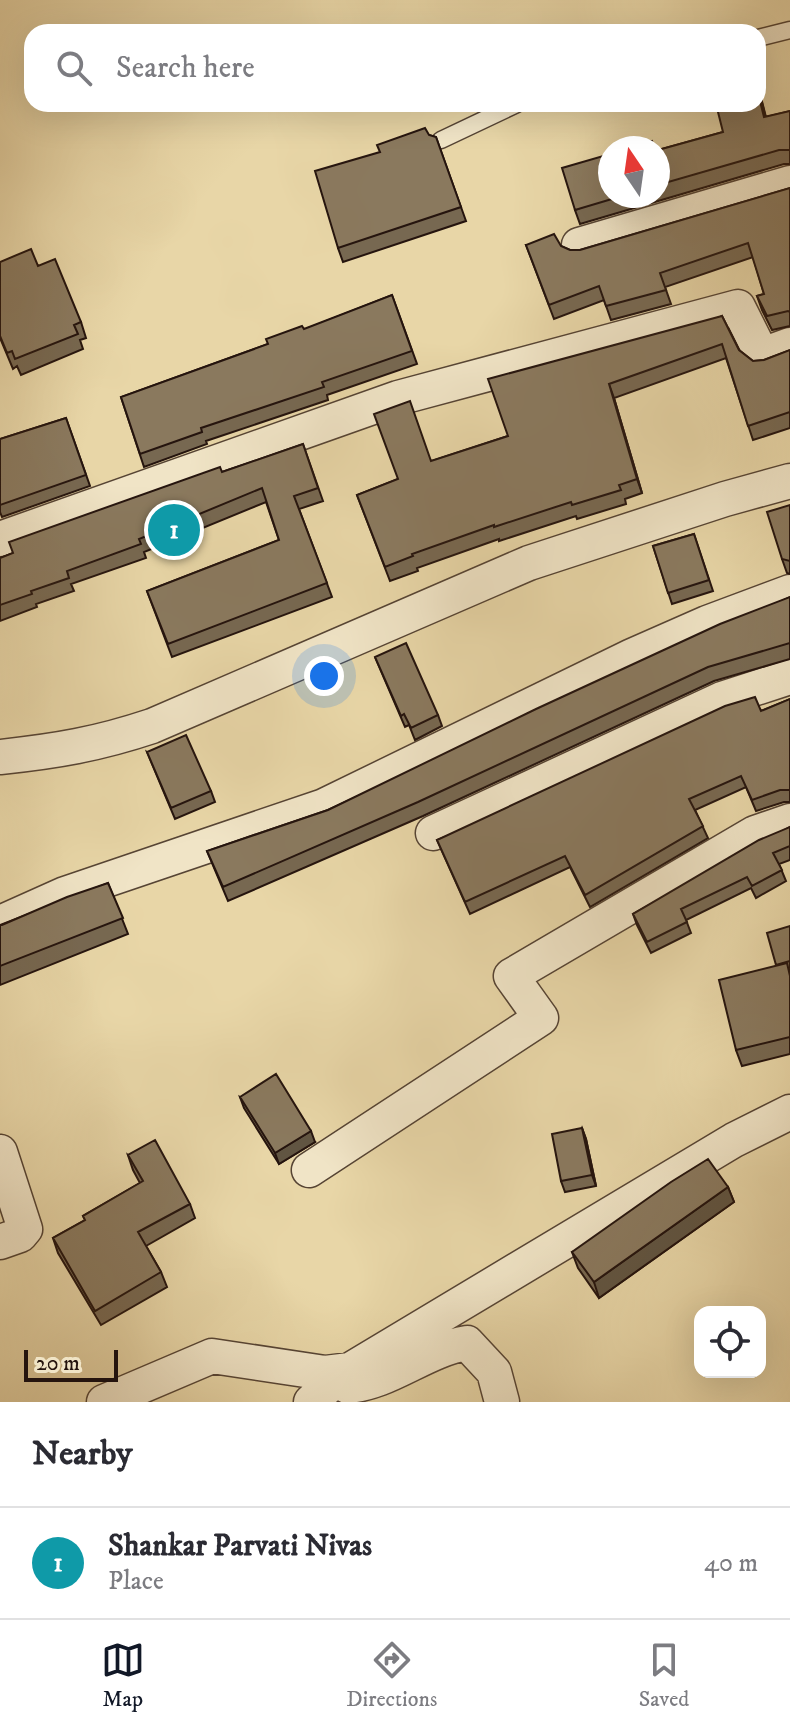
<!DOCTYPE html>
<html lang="en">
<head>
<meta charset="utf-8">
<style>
	:root { --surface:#fff; --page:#f7f7f7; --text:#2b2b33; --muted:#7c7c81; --line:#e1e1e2; --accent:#111827 }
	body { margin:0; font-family:"IM FELL DW Pica",serif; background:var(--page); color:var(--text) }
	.controls { position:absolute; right:24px; bottom:24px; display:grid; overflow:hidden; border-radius:16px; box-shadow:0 8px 32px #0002 }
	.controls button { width:72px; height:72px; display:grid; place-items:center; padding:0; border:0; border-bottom:2px solid var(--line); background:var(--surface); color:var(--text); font:40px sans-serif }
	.compass { position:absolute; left:598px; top:136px; width:72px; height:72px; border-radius:50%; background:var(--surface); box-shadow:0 8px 32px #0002; rotate:347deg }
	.scale { position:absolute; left:24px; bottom:20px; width:94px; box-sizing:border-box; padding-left:8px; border:4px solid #25140e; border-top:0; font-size:22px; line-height:28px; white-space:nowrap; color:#25140e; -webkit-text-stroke:6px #f0e4c6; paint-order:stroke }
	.you { position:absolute; left:324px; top:676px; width:28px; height:28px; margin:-20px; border:6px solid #fff; border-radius:50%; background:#1a73e8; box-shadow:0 0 0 12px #1a73e833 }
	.badge { display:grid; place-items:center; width:52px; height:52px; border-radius:50%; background:var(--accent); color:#fff; font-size:26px; font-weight:700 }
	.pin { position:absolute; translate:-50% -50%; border:4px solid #fff; box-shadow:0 2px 8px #0006 }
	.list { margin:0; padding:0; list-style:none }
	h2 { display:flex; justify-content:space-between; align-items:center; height:104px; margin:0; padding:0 32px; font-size:34px }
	h2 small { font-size:26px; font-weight:400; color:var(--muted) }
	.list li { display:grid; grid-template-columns:52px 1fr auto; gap:24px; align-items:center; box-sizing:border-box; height:112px; padding:0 32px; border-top:2px solid var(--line) }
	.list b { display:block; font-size:30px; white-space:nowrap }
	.list p { margin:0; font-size:26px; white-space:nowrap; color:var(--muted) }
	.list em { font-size:26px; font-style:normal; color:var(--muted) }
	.icon { flex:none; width:44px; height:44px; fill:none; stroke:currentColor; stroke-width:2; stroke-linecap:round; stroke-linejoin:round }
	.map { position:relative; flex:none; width:790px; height:1402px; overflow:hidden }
	.search { position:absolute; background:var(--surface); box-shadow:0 8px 32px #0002; left:24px; right:24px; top:24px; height:88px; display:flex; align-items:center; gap:20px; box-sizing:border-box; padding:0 28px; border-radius:24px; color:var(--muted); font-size:30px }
	.sheet { height:216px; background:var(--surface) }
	nav { display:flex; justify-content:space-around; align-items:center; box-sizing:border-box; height:112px; border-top:2px solid var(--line); background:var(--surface); font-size:22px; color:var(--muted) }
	nav a { display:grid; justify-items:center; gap:4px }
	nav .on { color:var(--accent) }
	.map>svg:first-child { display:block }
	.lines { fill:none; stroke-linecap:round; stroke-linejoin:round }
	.lane-casing { stroke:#564434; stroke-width:19 }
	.street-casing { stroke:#564434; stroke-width:37 }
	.lane { stroke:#f0e4c6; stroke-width:16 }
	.street { stroke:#f0e4c6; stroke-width:34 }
	.wall { fill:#776851; stroke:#25140e; stroke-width:2 }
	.shaded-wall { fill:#615542; stroke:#25140e; stroke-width:2 }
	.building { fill:#8a795e; stroke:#25140e; stroke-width:2 }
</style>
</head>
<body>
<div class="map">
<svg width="790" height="1402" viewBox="0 0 790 1402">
	<rect width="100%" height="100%" fill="#e8d6a7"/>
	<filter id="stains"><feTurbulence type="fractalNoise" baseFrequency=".0025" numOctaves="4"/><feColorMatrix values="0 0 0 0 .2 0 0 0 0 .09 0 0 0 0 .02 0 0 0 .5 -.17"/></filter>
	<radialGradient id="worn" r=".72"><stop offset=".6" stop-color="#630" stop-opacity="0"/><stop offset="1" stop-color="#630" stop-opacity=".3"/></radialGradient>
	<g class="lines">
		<g class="lane-casing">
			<path id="lane" d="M758 38 790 30
				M441 140 517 104"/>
		</g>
		<g class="street-casing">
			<path id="street" d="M579 245 790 183
				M0 539 398 398 738 307 762 355 790 345
				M0 757C57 751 98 744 152 726L529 563 725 499 790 481
				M433 833 722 699 790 677
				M0 923 65 894 324 806 632 656 707 623 790 592
				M0 1152 25 1229 20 1235 0 1242
				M309 1170 541 1018 511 976 755 833 790 821
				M347 1386C390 1383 424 1350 467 1343L494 1372 502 1402
				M104 1402 212 1356 325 1373 350 1370 734 1140 790 1112
				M311 1402 326 1388 325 1373"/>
		</g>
		<use href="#lane" class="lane"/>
		<use href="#street" class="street"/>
	</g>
	<path class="wall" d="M758 86 766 117 790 111V164H784L580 224 575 210 610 196H658V150L723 132 758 104Z
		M429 135 436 137 466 221 343 262 338 248 380 152Z
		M790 188V326L772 330 762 310 757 296 764 294 753 257 665 287 671 304 611 320 604 300 554 319 526 245 561 246 570 250H580Z
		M0 262 38 266 81 322 86 338 80 340 83 349 21 375 17 366 13 369 0 338Z
		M392 295 417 364 327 395 328 400 206 441 207 444 144 467 121 397 268 344Z
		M722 316 739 350 753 361 764 360 790 350V428L753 440 726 358 614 398 642 493 625 499 626 504 577 519 576 516 499 541V539L417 568 418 571 390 581 357 495 398 479 432 461 508 436Z
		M66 418 90 486 2 517 0 512V439Z
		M303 444 323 501 299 509 332 597 172 657 147 591 279 540 266 502 144 552 146 558 71 584 74 591 36 604 37 607 0 621V558L222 472Z
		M790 505V574L787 573 782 559Z
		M694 534 713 591 672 604 653 546Z
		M790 597V659L714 681 423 816 228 901 207 851 328 810Z
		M375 657 438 715 442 726 415 740 409 725 405 727Z
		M790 699V802H784L756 811 746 787 695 810 708 838 590 907 570 867 470 914 437 840 761 711Z
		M147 752 211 791 215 802 175 819Z
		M790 827V860L779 864 786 881 756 898 751 888 686 920 691 933 651 953 637 925 633 914Z
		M108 883 128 934 0 985V925Z
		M790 926V967L789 968 790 972V1054L742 1066 736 1050 777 966Z
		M240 1097 315 1142 279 1164 244 1108Z
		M582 1128 586 1139 596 1186 565 1192 561 1181Z
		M128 1155 190 1204 195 1218 146 1246 161 1272 167 1287 101 1325 58 1253 53 1238 85 1220 83 1216 140 1183 133 1170Z
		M728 1187 734 1202 599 1298 578 1268 572 1252Z"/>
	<path class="shaded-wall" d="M758 86 769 131 764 117 758 93Z
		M609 384 614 398 642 493 637 479Z
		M582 1128 586 1139 596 1186 592 1175Z
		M311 1131 315 1142 279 1164 275 1153Z
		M728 1187 734 1202 599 1298 594 1282Z"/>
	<path class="building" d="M758 93 764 117 790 111V150H779L658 185V150L723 132 716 104H758Z
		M425 128 429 135 436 137 461 207 338 248 315 171 380 152 377 145Z
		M652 141 654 148H629Z
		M610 154V196H622L575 210 562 168Z
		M790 188V312L788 311 767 316 757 296 764 294 748 243 660 273 666 290 606 306 599 286 549 305 526 245 554 234 561 246 570 250H580Z
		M31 249 38 266 55 259 81 322 74 325 78 334 15 359 12 351 7 353 0 336V262Z
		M392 295 412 351 322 382 324 387 201 428 202 432 140 454 121 397 268 344 266 339 302 326 304 329Z
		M722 316 739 350 753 361 764 360 790 350V412L748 426 722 344 609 384 637 479 619 485 621 490 572 505 571 502 494 527V525L412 554 413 556 385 567 357 495 398 479 374 414 410 401 431 461 508 436 488 379Z
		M66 418 86 475 0 505V439Z
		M303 444 318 488 294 496 327 583 168 644 147 591 279 540 262 488 139 539 141 544 67 571 69 578 31 591 32 594 0 605V558L13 553 9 542 220 467 222 472Z
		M790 505V561L782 559 767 512Z
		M694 534 709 580 668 593 653 546Z
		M790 597V643L708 667 418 802 223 887 207 851 328 810 536 709 720 624Z
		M406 643 438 715 411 728 404 714 401 716 375 657Z
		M755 697 761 711 790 699V790H780L752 800 741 776 689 799 703 826 585 895 565 856 465 902 437 840 725 706Z
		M186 735 211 791 171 808 147 752Z
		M790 827V846L773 853 782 870 752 886 747 877 681 909 687 922 647 942 633 914 759 840Z
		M108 883 123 918 0 966V925H2L67 897Z
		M790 926V961L776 965 767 933Z
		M787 963 790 976V1037L736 1050 719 980Z
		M276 1074 311 1131 275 1153 240 1097Z
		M582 1128 592 1175 561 1181 552 1134Z
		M155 1140 190 1204 138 1232 161 1272 95 1311 53 1238 85 1220 83 1216 143 1181 128 1155Z
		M708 1159 728 1187 594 1282 572 1252 671 1182Z"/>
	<rect width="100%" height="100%" filter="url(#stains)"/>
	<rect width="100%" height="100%" fill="url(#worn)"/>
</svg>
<div class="controls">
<button><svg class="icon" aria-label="locate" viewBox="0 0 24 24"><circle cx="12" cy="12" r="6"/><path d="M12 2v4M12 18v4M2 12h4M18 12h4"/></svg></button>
</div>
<svg class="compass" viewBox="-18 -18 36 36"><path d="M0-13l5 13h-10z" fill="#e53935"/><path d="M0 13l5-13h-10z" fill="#7c7c81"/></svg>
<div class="scale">20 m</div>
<div class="you"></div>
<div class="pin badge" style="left:174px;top:530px;background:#0f9aa8">1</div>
<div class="search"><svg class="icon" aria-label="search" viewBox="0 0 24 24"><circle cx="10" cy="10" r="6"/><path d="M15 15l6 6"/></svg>Search here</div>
</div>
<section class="sheet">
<h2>Nearby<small></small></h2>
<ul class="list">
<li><span class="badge" style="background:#0f9aa8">1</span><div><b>Shankar Parvati Nivas</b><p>Place</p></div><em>40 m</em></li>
</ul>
</section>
<nav>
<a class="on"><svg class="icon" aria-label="map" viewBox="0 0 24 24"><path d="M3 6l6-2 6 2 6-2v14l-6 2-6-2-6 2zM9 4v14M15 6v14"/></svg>Map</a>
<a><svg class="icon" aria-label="directions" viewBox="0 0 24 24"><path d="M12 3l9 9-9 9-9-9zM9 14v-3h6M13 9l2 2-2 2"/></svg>Directions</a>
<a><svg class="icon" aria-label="saved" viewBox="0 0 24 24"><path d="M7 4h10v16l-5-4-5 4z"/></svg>Saved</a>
</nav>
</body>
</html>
